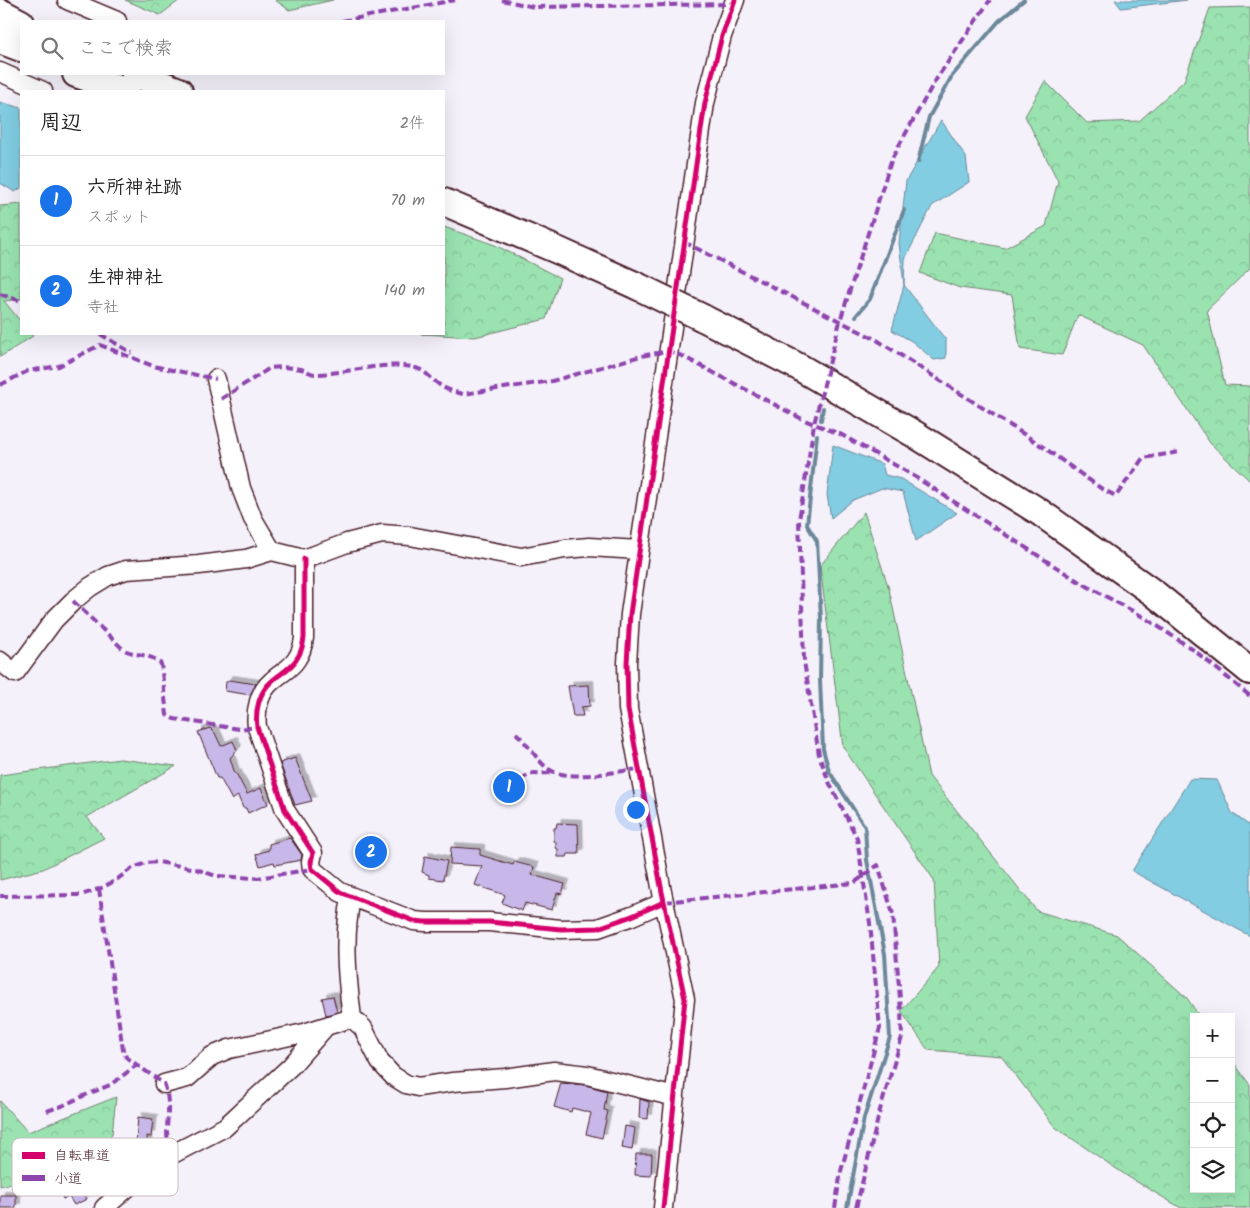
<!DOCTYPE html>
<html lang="ja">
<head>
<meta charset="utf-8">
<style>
	:root { --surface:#fff; --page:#f6f6f6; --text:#222; --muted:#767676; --line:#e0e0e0; --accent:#1a73e8 }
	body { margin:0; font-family:Kalam,"Klee One",sans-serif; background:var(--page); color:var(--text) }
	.controls { position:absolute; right:15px; bottom:15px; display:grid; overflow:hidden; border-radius:0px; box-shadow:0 5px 20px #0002 }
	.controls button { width:45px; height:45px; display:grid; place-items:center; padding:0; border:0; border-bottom:1px solid var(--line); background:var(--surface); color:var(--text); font:25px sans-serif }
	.you { position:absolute; left:635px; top:809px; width:18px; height:18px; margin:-12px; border:4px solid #fff; border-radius:50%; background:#1a73e8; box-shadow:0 0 0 8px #1a73e833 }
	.badge { display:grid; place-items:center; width:32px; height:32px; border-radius:50%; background:var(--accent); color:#fff; font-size:16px; font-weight:700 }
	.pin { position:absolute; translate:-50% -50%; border:2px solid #fff; box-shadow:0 1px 5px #0006 }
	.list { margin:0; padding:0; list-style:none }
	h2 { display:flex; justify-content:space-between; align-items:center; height:65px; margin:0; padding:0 20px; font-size:21px }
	h2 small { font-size:16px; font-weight:400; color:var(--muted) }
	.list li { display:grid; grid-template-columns:32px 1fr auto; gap:15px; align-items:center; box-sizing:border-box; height:90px; padding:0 20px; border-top:1px solid var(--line) }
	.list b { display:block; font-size:19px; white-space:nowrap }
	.list p { margin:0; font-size:16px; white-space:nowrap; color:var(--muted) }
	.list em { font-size:16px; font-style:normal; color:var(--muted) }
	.icon { flex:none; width:28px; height:28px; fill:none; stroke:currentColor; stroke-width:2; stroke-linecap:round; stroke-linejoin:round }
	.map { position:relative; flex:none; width:1250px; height:1208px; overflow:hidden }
	.search { position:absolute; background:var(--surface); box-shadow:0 5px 20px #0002; left:20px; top:20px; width:425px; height:55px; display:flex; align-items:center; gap:12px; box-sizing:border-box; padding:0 18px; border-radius:0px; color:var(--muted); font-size:19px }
	.panel { position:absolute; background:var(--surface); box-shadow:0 5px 20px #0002; left:20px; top:90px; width:425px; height:245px; border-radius:0px }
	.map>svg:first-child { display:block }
	.forest { fill:url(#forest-crowns); stroke:#72816e }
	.water { fill:#82cde2; stroke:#6c8799 }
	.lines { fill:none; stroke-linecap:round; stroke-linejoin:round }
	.stream { stroke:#6c8799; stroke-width:4 }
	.building { fill:#c7b8e9; stroke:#4a1f2b; filter:url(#shadow) }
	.minor-casing { stroke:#4a1f2b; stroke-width:21 }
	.highway-casing { stroke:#4a1f2b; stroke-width:30 }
	.minor { stroke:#fff; stroke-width:18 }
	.highway { stroke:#fff; stroke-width:26 }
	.highway-bridge-casing { stroke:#4a1f2b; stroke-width:30; stroke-linecap:butt }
	.highway-bridge { stroke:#fff; stroke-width:26 }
	.quiet { stroke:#8e44ad; stroke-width:4; stroke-dasharray:8 4; stroke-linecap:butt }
	.cycleway-casing { stroke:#fff; stroke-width:8 }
	.cycleway { stroke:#d6006c; stroke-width:5 }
	.key { fill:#fff; stroke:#c9bcbf; stroke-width:1 }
	.key-label { font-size:14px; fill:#4a1f2b }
</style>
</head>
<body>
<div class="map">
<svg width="1250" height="1208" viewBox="0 0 1250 1208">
	<defs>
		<pattern id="forest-crowns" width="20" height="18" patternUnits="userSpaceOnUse" patternTransform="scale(1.25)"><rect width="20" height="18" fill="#9ae3b1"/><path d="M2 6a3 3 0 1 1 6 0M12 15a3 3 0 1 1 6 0" fill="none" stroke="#86c298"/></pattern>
		<filter id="shadow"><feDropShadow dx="4.5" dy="-4.5" stdDeviation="0" flood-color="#0004"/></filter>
	</defs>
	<rect width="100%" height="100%" fill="#f4f1fb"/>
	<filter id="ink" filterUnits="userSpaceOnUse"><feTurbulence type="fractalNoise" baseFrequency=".02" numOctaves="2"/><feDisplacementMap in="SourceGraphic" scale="10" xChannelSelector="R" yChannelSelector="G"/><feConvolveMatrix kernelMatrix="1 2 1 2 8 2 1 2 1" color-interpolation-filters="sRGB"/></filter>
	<g filter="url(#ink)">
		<path class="forest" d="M125 0H180L160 15Z
			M275 0H333L289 10Z
			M1250 7V268L1207 310 1225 385 1250 386V481L1210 443 1143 345 1078 315 1062 355 1020 349 1012 295 960 288 920 273 935 233 1005 248 1046 226 1058 181 1025 116 1045 81 1087 123 1139 121 1184 81 1210 8Z
			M21 204V299L4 301 21 322V334H31L33 336 0 357V206Z
			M444 227 495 245 560 278 546 319 475 337 421 334H444Z
			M864 512 889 589 929 776 1037 911 1117 935 1187 998 1200 1017H1194V1189H1231V1059L1250 1085V1208H1181L1127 1176 1055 1127 1001 1056 928 1050 901 1011 939 967 934 880 843 747 820 566Z
			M120 759 176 766 87 817 104 838 43 869 0 880V775Z
			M116 1097 112 1134 88 1162 0 1186V1101L28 1132Z"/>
		<path class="water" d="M1115 0H1187L1121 8Z
			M0 102 21 108V188L15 192 0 183Z
			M941 120 966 157 969 182 932 206 905 259 904 285 946 340V358L934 360 913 342 892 330 904 285 899 243 906 181Z
			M833 445 882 464 885 475 901 479 957 513 916 541 903 492 882 488 853 500 831 518 827 495Z
			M1190 779 1217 780 1232 813 1250 826V936L1132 871Z"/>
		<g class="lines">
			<path class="stream" d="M918 162 929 117 952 76 999 21 1024 0
				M856 316 870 299 904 210
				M821 420 823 408
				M817 435 807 525 817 541 821 618 820 680 823 749 829 771 865 827 867 860 885 954 890 1037 864 1118 847 1208"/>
		</g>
		<path class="building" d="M229 680 256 684 250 695 225 691 226 682Z
			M589 685 590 706 581 707 583 716H573L568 686Z
			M210 728 215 733 221 746 233 741 237 750 230 758 235 774 236 773 247 794 261 788 268 804 248 813 246 808H243L238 796 232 800 220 778H217L198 732Z
			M295 758 312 801 295 805 280 763Z
			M557 823 578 824 579 854H568L567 857H558V849L556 848V842L554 841V828H556Z
			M290 838 302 855 301 860 275 865 274 862 260 866 256 854 269 850V844Z
			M370 845 376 848 380 854 377 861 362 856 365 847 369 848Z
			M451 847 480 849V855L513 865 514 862 534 867 532 875 565 884 562 894 557 893 552 910 525 903 522 911 502 903 505 895 475 885 482 866 450 864Z
			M425 856 447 861 443 880 429 878V875L422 872Z
			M333 996 337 1012 326 1015 322 998Z
			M561 1083 585 1085 607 1091 604 1110 608 1111 602 1138 586 1134 591 1113 572 1108 571 1112 554 1107Z
			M640 1099 649 1102 648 1119 639 1118Z
			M138 1117 153 1119 151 1137 147 1136 148 1156H135Z
			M625 1126 635 1128 632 1150 622 1148Z
			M636 1154H652L651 1176 635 1175Z
			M77 1184 81 1188 87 1199 74 1205 69 1197 63 1199 60 1190Z
			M0 1195H16V1208H0Z"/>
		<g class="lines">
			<g class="minor-casing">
				<path id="minor" d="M67 0 117 21
					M0 72 43 91
					M216 379 241 488 253 519 272 551
					M304 559V638C303 646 301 653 296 660 290 669 281 673 272 681 259 692 255 710 257 727L285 810 313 853 311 862 312 869 340 892 414 921 425 922H489L561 929 598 928 632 916 664 902
					M0 661 15 673 54 620 73 601 90 587 108 576 126 570 199 565 246 559 272 551 304 559 347 543 382 534 410 536 521 557 565 549 589 547 639 550
					M351 898C343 938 347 978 352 1018L363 1028 380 1062 393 1076 406 1084 418 1087 453 1082 505 1078 554 1071 587 1075 675 1097
					M164 1084 187 1078 212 1056 229 1049 304 1033 326 1026
					M104 1208 149 1169 169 1156 225 1127 291 1066 326 1026 352 1018
					M663 1208 685 999 662 892 628 709 627 663 630 614 705 103 722 36 735 0"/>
			</g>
			<g class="highway-casing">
				<path id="highway" d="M0 12 21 23
					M0 40 21 48
					M76 74 126 91
					M135 74 179 91
					M444 202 557 250 637 286
					M703 318 799 367 916 435 1038 511 1155 594 1250 671"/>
			</g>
			<use href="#minor" class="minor"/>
			<use href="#highway" class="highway"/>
			<g class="highway-bridge-casing">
				<path id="highway-bridge" d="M637 286 703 318"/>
			</g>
			<use href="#highway-bridge" class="highway-bridge"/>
			<path class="quiet" d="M502 0 534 7 733 4
				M342 21 455 0
				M684 242 877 340 1036 442 1102 489 1116 496 1143 458 1180 452
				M0 294 21 301
				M100 334 132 353
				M0 385 28 371 59 366 100 345 153 366 216 379
				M221 399 270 368C279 367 291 367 301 369 306 370 310 374 315 374 347 374 385 360 416 368 426 371 432 380 441 386 447 390 455 392 463 394L552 381 641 356 668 351 682 356 804 420 840 434 909 473 1078 581 1147 619 1195 651 1250 696
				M73 601 124 650C137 656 152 654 161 664L167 715 174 719 239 729 257 727
				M516 733C528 744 536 759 547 768 565 783 617 771 639 769
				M512 787 517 786C533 765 532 777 554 772
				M99 889 123 1050 126 1057 164 1084C170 1099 168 1112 167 1128 167 1137 168 1147 169 1156
				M0 896 81 895 99 889 115 881 131 869 146 863 159 862 196 869 216 876 234 877 258 878 312 869
				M664 902 854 883 878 865 893 914 901 1011 902 1037 880 1110 856 1208
				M47 1111 62 1106 81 1097 110 1085 137 1065
				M835 1208 841 1171 880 1028 870 923 857 838 829 782 819 755 804 661 799 520 814 424 840 321 892 158 935 81 990 0"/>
			<g class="cycleway-casing">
				<path id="cycleway" d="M304 559V638C303 646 301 653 296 660 290 669 281 673 272 681 259 692 255 710 257 727L285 810 313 853 311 862 312 869 340 892 414 921 425 922H489L561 929 598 928 632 916 664 902
					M663 1208 685 999 662 892 628 709 627 663 630 614 705 103 722 36 735 0"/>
			</g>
			<use href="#cycleway" class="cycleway"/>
		</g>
	</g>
	<rect x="12" y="1138" width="166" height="58" rx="8" class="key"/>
	<rect x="22" y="1152" width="23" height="7" fill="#d6006c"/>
	<rect x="22" y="1175" width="23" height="6" fill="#8e44ad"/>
	<g class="key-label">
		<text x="54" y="1160">自転車道</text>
		<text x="54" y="1183">小道</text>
	</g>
</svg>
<div class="controls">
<button>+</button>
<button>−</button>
<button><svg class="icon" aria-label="locate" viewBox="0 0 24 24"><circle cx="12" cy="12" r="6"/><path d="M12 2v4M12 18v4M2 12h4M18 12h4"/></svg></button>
<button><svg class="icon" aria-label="layers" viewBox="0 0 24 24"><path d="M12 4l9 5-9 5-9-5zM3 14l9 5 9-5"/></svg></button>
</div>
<div class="you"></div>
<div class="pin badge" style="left:509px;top:787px">1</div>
<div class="pin badge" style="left:371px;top:852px">2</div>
<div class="search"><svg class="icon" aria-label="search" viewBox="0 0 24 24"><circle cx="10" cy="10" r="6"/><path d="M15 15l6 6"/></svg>ここで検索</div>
<section class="panel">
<h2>周辺<small>2件</small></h2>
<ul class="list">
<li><span class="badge">1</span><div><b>六所神社跡</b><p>スポット</p></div><em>70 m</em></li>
<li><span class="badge">2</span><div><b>生神神社</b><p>寺社</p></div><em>140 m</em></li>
</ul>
</section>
</div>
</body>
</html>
